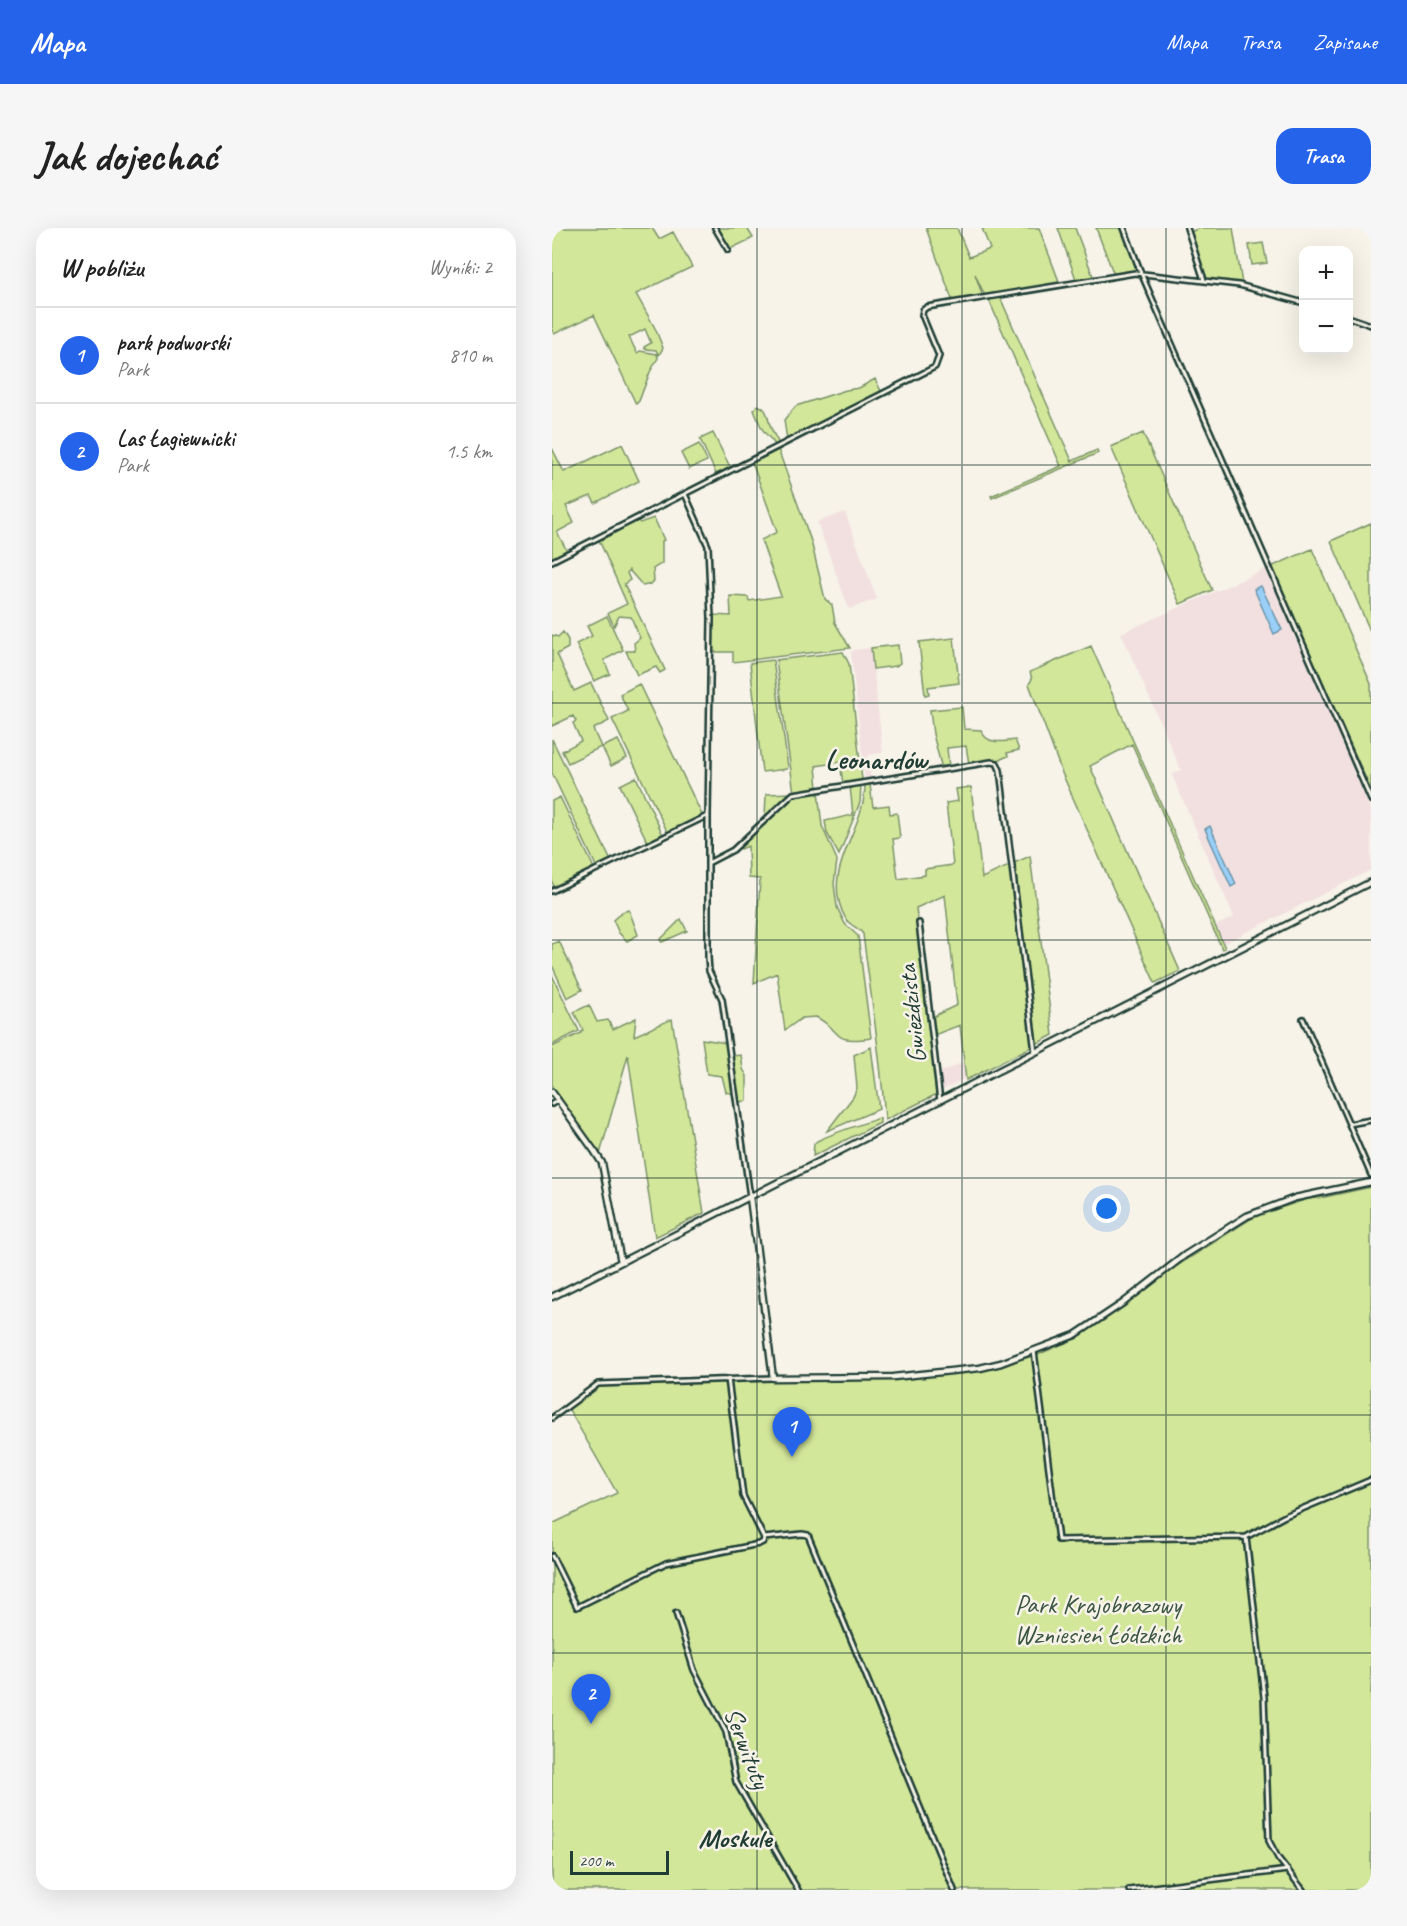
<!DOCTYPE html>
<html lang="pl">
<head>
<meta charset="utf-8">
<style>
	:root { --surface:#fff; --page:#f6f6f6; --text:#222; --muted:#767676; --line:#e0e0e0; --accent:#2563eb }
	body { margin:0; font-family:Caveat,sans-serif; background:var(--page); color:var(--text) }
	.controls { position:absolute; right:18px; top:18px; display:grid; overflow:hidden; border-radius:12px; box-shadow:0 6px 24px #0002 }
	.controls button { width:54px; height:54px; display:grid; place-items:center; padding:0; border:0; border-bottom:2px solid var(--line); background:var(--surface); color:var(--text); font:30px sans-serif }
	.scale { position:absolute; left:18px; bottom:15px; width:99px; box-sizing:border-box; padding-left:6px; border:3px solid #1f3d34; border-top:0; font-size:16px; line-height:21px; white-space:nowrap; color:#1f3d34; -webkit-text-stroke:4px #f7f3e8; paint-order:stroke }
	.you { position:absolute; left:555px; top:981px; width:21px; height:21px; margin:-15px; border:4px solid #fff; border-radius:50%; background:#1a73e8; box-shadow:0 0 0 9px #1a73e833 }
	.badge { display:grid; place-items:center; width:39px; height:39px; border-radius:50%; background:var(--accent); color:#fff; font-size:20px; font-weight:700 }
	.pin { position:absolute; translate:-50% -50px; filter:drop-shadow(0 2px 3px #0008) }
	.pin::after { content:''; position:absolute; top:32px; width:21px; height:18px; background:inherit; clip-path:polygon(0 0,100% 0,50% 100%) }
	.list { margin:0; padding:0; list-style:none }
	h2 { display:flex; justify-content:space-between; align-items:center; height:78px; margin:0; padding:0 24px; font-size:26px }
	h2 small { font-size:20px; font-weight:400; color:var(--muted) }
	.list li { display:grid; grid-template-columns:39px 1fr auto; gap:18px; align-items:center; box-sizing:border-box; height:96px; padding:0 24px; border-top:2px solid var(--line) }
	.list b { display:block; font-size:22px; white-space:nowrap }
	.list p { margin:0; font-size:20px; white-space:nowrap; color:var(--muted) }
	.list em { font-size:20px; font-style:normal; color:var(--muted) }
	.map { position:relative; flex:none; width:819px; height:1662px; overflow:hidden; border-radius:18px }
	header { display:flex; align-items:center; gap:36px; box-sizing:border-box; height:84px; padding:0 30px; background:var(--accent); color:#fff }
	header strong { font-size:28px }
	nav { display:flex; gap:33px; margin-inline-start:auto; font-size:21px }
	.intro { display:flex; align-items:center; justify-content:space-between; box-sizing:border-box; height:144px; padding:0 36px }
	h1 { margin:0; font-size:42px }
	.button { padding:15px 27px; border-radius:18px; background:var(--accent); color:#fff; font-size:21px; font-weight:700 }
	main { display:flex; gap:36px; padding:0 36px }
	aside { flex:1; background:var(--surface); border-radius:18px; box-shadow:0 6px 24px #0002 }
	.map>svg:first-child { display:block }
	.built { fill:#f2e0e0 }
	.green { fill:#d3e79b; stroke:#799268; stroke-width:1.5 }
	.water { fill:#9ad0f8; stroke:#6995aa; stroke-width:1.5 }
	.lines { fill:none; stroke-linecap:round; stroke-linejoin:round }
	.street-casing { stroke:#1f3d34; stroke-width:8 }
	.secondary-casing { stroke:#1f3d34; stroke-width:9 }
	.street { stroke:#f7f3e8; stroke-width:3 }
	.secondary { stroke:#f7f3e8; stroke-width:4.5 }
	.grid { fill:none; stroke:#1f3d34; stroke-width:1.5; stroke-opacity:0.55 }
	.labels { text-anchor:middle; dominant-baseline:central; stroke-width:5; stroke-linejoin:round; paint-order:stroke }
	.street-label { font-size:26px; fill:#1f3d34; stroke:#f7f3e8 }
	.park-label { font-size:26px; fill:#3a5643; stroke:#f7f3e8 }
	.neighbourhood-label { font-size:27px; font-weight:bold; fill:#1f3d34; stroke:#f7f3e8 }
	.quarter-label { font-size:28px; font-weight:bold; fill:#1f3d34; stroke:#f7f3e8 }
</style>
</head>
<body>
<header>
<strong>Mapa</strong>
<nav><a>Mapa</a><a>Trasa</a><a>Zapisane</a></nav>
</header>
<div class="intro"><h1>Jak dojechać</h1><a class="button">Trasa</a></div>
<main>
<aside>
<h2>W pobliżu<small>Wyniki: 2</small></h2>
<ul class="list">
<li><span class="badge">1</span><div><b>park podworski</b><p>Park</p></div><em>810 m</em></li>
<li><span class="badge">2</span><div><b>Las Łagiewnicki</b><p>Park</p></div><em>1.5 km</em></li>
</ul>
</aside>
<div class="map">
<svg width="819" height="1662" viewBox="0 0 819 1662">
	<rect width="100%" height="100%" fill="#f7f3e8"/>
	<filter id="ink" filterUnits="userSpaceOnUse"><feTurbulence type="fractalNoise" baseFrequency=".0167" numOctaves="2"/><feDisplacementMap in="SourceGraphic" scale="12" xChannelSelector="R" yChannelSelector="G"/><feConvolveMatrix kernelMatrix="1 2 1 2 8 2 1 2 1" color-interpolation-filters="sRGB"/></filter>
	<g filter="url(#ink)">
		<path class="built" d="M293 284 325 371 297 381 265 294Z
			M714 341 819 581V642L671 716 663 698 682 689 620 547 629 542 569 405Z
			M319 420 331 525 316 527 319 552 313 553 299 424 302 422Z
			M412 834 414 850 389 863 387 845Z"/>
		<path class="green" d="M0 0H100L107 11 121 4 140 39 84 66 103 100 111 120 107 127 104 122 93 121 92 119 99 115 93 101 77 109 85 125 88 123 105 126 106 130 98 144 87 173 84 176 42 87 2 106 0 102Z
			M166 0H195L201 10 178 21Z
			M374 0H405L417 29 438 21 430 0H487L508 56 433 68 423 46 431 69 401 74Z
			M506 0H523L542 51 525 54Z
			M544 0H570L586 42 585 44 562 47Z
			M648 0H681L690 56 655 51 638 4Z
			M711 15 715 35 700 37 697 17Z
			M448 69 520 233 545 222 546 225 440 270 439 268 509 238 436 70Z
			M323 151 330 165 235 212 232 192 244 178 294 162 307 160Z
			M205 177C216 180 215 188 218 197 220 204 224 210 227 216L224 218C220 212 219 211 214 206 210 203 204 187 202 182Z
			M161 205 179 241 165 248 148 211Z
			M591 205 660 362 628 376 559 219Z
			M70 216 87 253 43 275 39 268 14 278 22 295 5 304 15 323 0 331V220L12 244Z
			M147 216 155 233 137 241 129 225Z
			M226 221 259 313 273 371 280 377 283 395 298 420 181 434V424H160V387L179 388 178 368 196 369 197 373 229 368 209 312 225 304 200 234Z
			M102 290 112 312 110 313V335L101 341 102 353 99 356 91 358 77 342 75 345 78 352 72 356 113 442 108 445 104 439 85 447 74 423H83L82 415 88 410 79 389 67 388 62 398 56 385 75 376 47 312 85 292 88 295Z
			M819 295V405L779 313Z
			M760 321 819 456V562L720 341 721 338Z
			M55 388 71 422 52 432 58 446 42 453 24 416 40 408 35 398Z
			M11 404 16 412V420L5 426 22 463 39 455 57 493 41 501 49 519 16 535 10 523 29 513 21 495 24 493 21 488 0 498V407L6 409Z
			M402 410 407 455 376 459 377 466 373 467 367 414Z
			M346 417 348 435 344 438 321 441 319 420Z
			M539 418 673 720 670 721 580 516 538 538 628 743 603 755 510 545 477 456 480 451 478 444Z
			M291 424 297 436 310 552 291 556 288 534 264 538 266 561 242 565 224 432Z
			M221 432 236 539 235 541 210 544 198 435Z
			M87 456 151 589 116 605 60 491 76 483 68 466Z
			M410 479 412 501 429 502C434 517 450 514 463 512L467 522 455 525 456 528 449 531 417 536 414 518 395 520 397 539 390 541 381 506 378 482Z
			M0 511 59 633 45 640 0 545Z
			M66 512 75 530 59 538 50 519Z
			M84 549 111 607 96 615 68 557Z
			M313 556 318 557 321 579 337 577 338 586 345 585 348 610 341 611 346 651 373 647V641L401 637 394 575 406 573 404 561 419 559 430 650 459 637 481 818 414 852 408 797 382 807 380 789 405 777 393 667 364 680 385 866 333 892C329 830 319 768 311 706 306 699 298 698 294 691 266 643 314 602 313 556Z
			M309 557 308 574 287 627 275 605 273 593 301 587 298 558Z
			M266 564 270 598 285 632 282 656 285 679 293 696 306 708 319 810C277 816 293 804 264 789L250 790 233 802 225 745 202 755 208 651 197 650 196 618 189 621 188 619 241 568Z
			M239 565 213 590 214 566Z
			M8 569 41 638 40 642 3 660 0 654V573Z
			M478 628 501 807 484 816 462 635Z
			M77 682 86 707 75 713 67 705 61 692 70 684Z
			M129 691 135 703 110 714 108 712Z
			M7 713 30 762 15 770 0 737V716Z
			M0 747 27 803 0 817Z
			M37 777 45 794 56 792 61 801 84 790 82 808 120 791 152 985 103 1009 76 827 48 926 0 861V819L29 805 31 802 22 784Z
			M150 811 174 815 181 866 174 864 170 848 155 846Z
			M319 819 327 881 275 903 301 869 305 860 302 827Z
			M189 827 191 841 195 848V873L186 874 180 828Z
			M328 890V895L261 928 262 916 265 913C286 903 306 897 328 890Z
			M819 959V1662H0V1296L65 1265 16 1180 46 1157 175 1153H279L340 1150 384 1148 435 1141 485 1127 525 1110 620 1041 703 988 756 971 773 969Z"/>
		<path class="water" d="M709 358 730 402 722 406 702 361Z
			M658 598 684 656 679 659 653 601Z"/>
		<g class="lines">
			<g class="street-casing">
				<path id="street" d="M163 0 176 22
					M572 0 589 45 819 572
					M635 0 652 52
					M796 89 819 97
					M133 266 156 318 159 390 156 588V729L157 743 170 771 198 969
					M0 333 383 139 387 128 370 87 371 82 375 79 583 45 687 57 752 75
					M156 635 181 622 241 566 439 534 445 535 448 542 483 824
					M0 663 155 588
					M367 695 388 873
					M751 791 797 896
					M0 876 6 872
					M819 892 797 896 819 947
					M482 1123 506 1312 694 1309 733 1288 819 1252
					M176 1151 191 1268 212 1310 250 1306 256 1307 402 1662
					M0 1190 46 1156 221 1150
					M694 1309 712 1469 717 1613 726 1630 751 1662
					M0 1328 25 1379 114 1335 207 1316 211 1314 212 1310
					M124 1385 142 1442 174 1504 184 1554 246 1662
					M577 1662 736 1642"/>
			</g>
			<g class="secondary-casing">
				<path id="secondary" d="M0 864 43 924 50 935 69 1034
					M198 969 221 1150 341 1149 428 1140 449 1135 523 1107 571 1075 633 1027 695 988 743 970 819 954
					M0 1069 819 654"/>
			</g>
			<use href="#street" class="street"/>
			<use href="#secondary" class="secondary"/>
		</g>
	</g>
	<path class="grid" d="M205 0V1662M410 0V1662M614 0V1662M0 237H819M0 475H819M0 712H819M0 950H819M0 1187H819M0 1425H819"/>
	<g class="labels">
		<g class="street-label">
			<text transform="translate(360 786) rotate(-96)">Gwieździsta</text>
			<text transform="translate(195 1520) rotate(69)">Serwituty</text>
		</g>
		<g class="park-label">
			<text x="546" y="1376">Park Krajobrazowy<tspan x="546" dy="30">Wzniesień Łódzkich</tspan></text>
		</g>
		<g class="neighbourhood-label">
			<text x="183" y="1610">Moskule</text>
		</g>
		<g class="quarter-label">
			<text x="324" y="531">Leonardów</text>
		</g>
	</g>
</svg>
<div class="controls">
<button>+</button>
<button>−</button>
</div>
<div class="scale">200 m</div>
<div class="you"></div>
<div class="pin badge" style="left:240px;top:1229px">1</div>
<div class="pin badge" style="left:39px;top:1496px">2</div>
</div>
</main>
</body>
</html>
